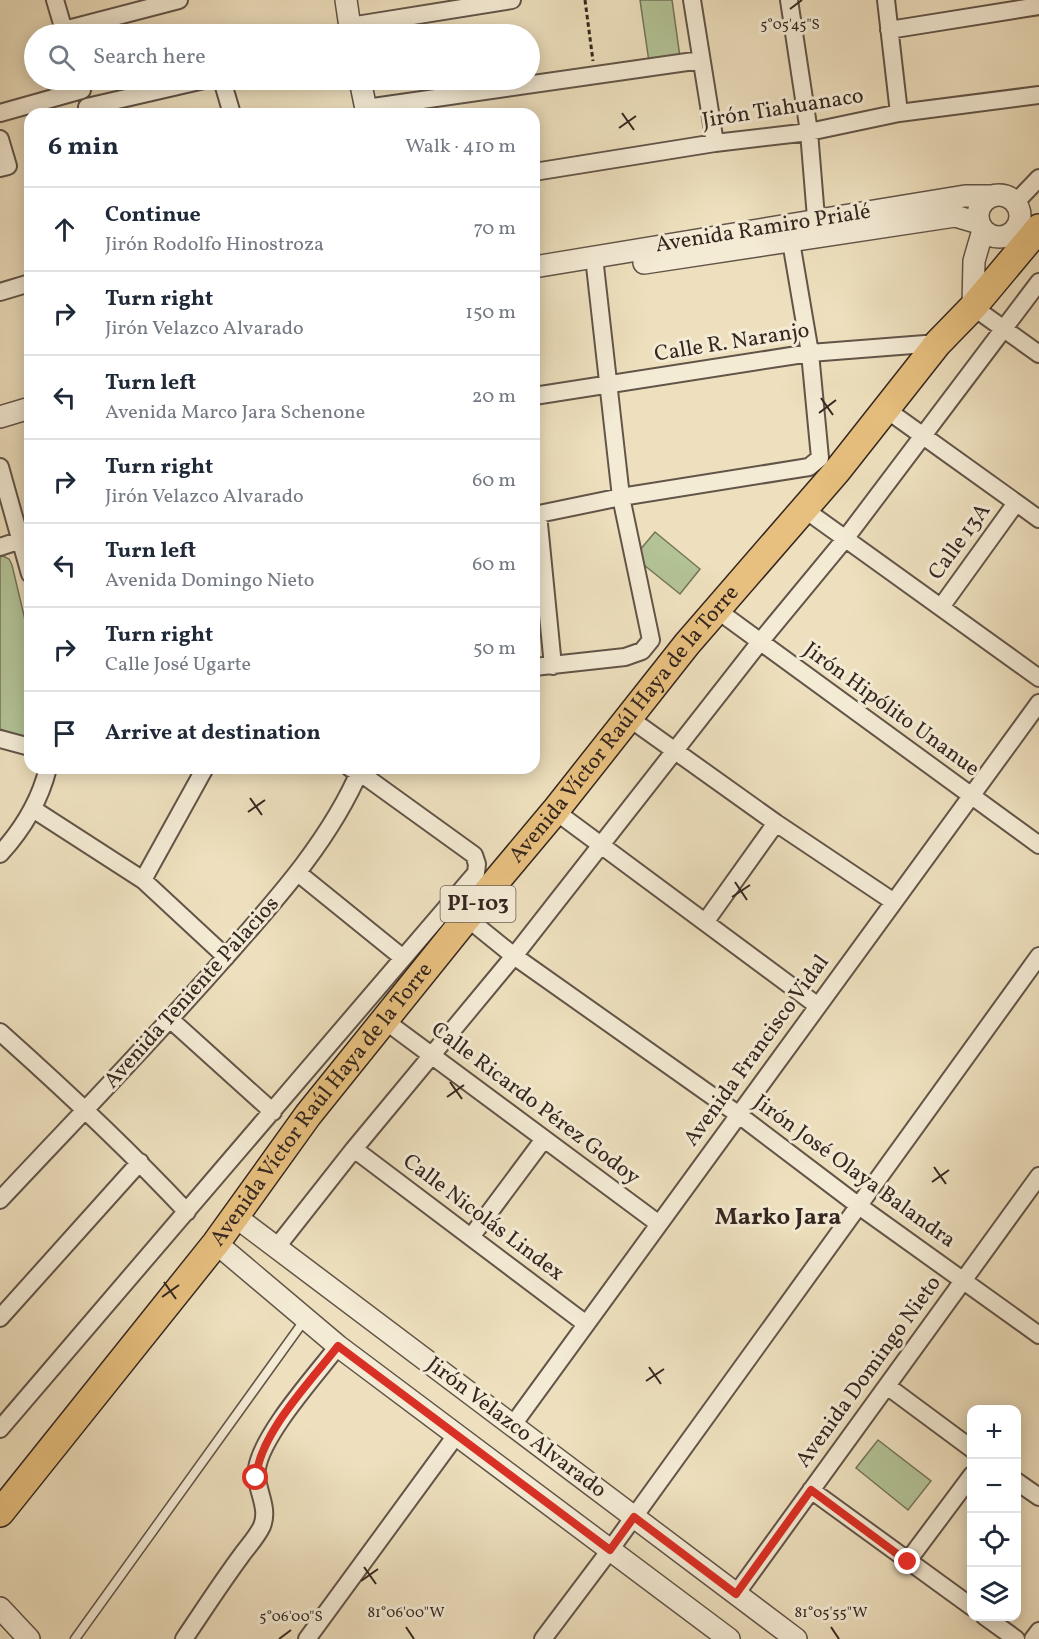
<!DOCTYPE html>
<html lang="en">
<head>
<meta charset="utf-8">
<style>
	:root { --surface:#fff; --page:#f2f2f3; --text:#1f2937; --muted:#747a83; --line:#e0e1e3 }
	body { margin:0; font-family:Vollkorn,serif; background:var(--page); color:var(--text) }
	.controls { position:absolute; right:18px; bottom:18px; display:grid; overflow:hidden; border-radius:12px; box-shadow:0 3px 15px #0003 }
	.controls button { width:54px; height:54px; display:grid; place-items:center; padding:0; border:0; border-bottom:2px solid var(--line); background:var(--surface); color:var(--text); font:30px sans-serif }
	.stop { position:absolute; width:18px; height:18px; margin:-14px; border:4px solid #d93025; border-radius:50%; background:#fff }
	.stop.end { background:#d93025; border-color:#fff; box-shadow:0 2px 6px #0008 }
	.list { margin:0; padding:0; list-style:none }
	h2 { display:flex; justify-content:space-between; align-items:center; height:78px; margin:0; padding:0 24px; font-size:26px }
	h2 small { font-size:20px; font-weight:400; color:var(--muted) }
	.list li { display:grid; grid-template-columns:39px 1fr auto; gap:18px; align-items:center; box-sizing:border-box; height:84px; padding:0 24px; border-top:2px solid var(--line) }
	.list b { display:block; font-size:22px; white-space:nowrap }
	.list p { margin:0; font-size:20px; white-space:nowrap; color:var(--muted) }
	.list em { font-size:20px; font-style:normal; color:var(--muted) }
	.icon { flex:none; width:33px; height:33px; fill:none; stroke:currentColor; stroke-width:2; stroke-linecap:round; stroke-linejoin:round }
	.map { position:relative; flex:none; width:1039px; height:1639px; overflow:hidden }
	.search { position:absolute; background:var(--surface); box-shadow:0 3px 15px #0003; left:24px; top:24px; width:516px; height:66px; display:flex; align-items:center; gap:15px; box-sizing:border-box; padding:0 21px; border-radius:33px; color:var(--muted); font-size:22px }
	.panel { position:absolute; background:var(--surface); box-shadow:0 3px 15px #0003; left:24px; top:108px; width:516px; height:666px; border-radius:18px }
	.map>svg:first-child { display:block }
	.green { fill:#b3c396; stroke:#74745b; stroke-width:1.5 }
	.lines { fill:none; stroke-linecap:round; stroke-linejoin:round }
	.service-casing { stroke:#625448; stroke-width:11 }
	.minor-casing { stroke:#625448; stroke-width:20 }
	.tertiary-casing { stroke:#625448; stroke-width:24 }
	.primary-casing { stroke:#342620; stroke-width:30 }
	.path { stroke:#342620; stroke-width:3; stroke-dasharray:4.5 3; stroke-linecap:butt }
	.service { stroke:#f4ebd5; stroke-width:8 }
	.minor { stroke:#f4ebd5; stroke-width:16 }
	.tertiary { stroke:#f4ebd5; stroke-width:21 }
	.primary { stroke:#e7c07f; stroke-width:27 }
	.route { stroke:#d93025; stroke-width:8 }
	.ticks { fill:none; stroke:#342620; stroke-width:2 }
	.labels { text-anchor:middle; dominant-baseline:central; stroke-width:6; stroke-linejoin:round; paint-order:stroke }
	.shield { fill:#f4ebd5; stroke:#6e6156; stroke-width:1.5 }
	.shield-label { font-size:21px; font-weight:bold; fill:#342620 }
	.street-label { font-size:22px; fill:#342620; stroke:#f4ebd5 }
	.neighbourhood-label { font-size:24px; font-weight:bold; fill:#342620; stroke:#f4ebd5 }
	.ticks-label { font-size:15px; text-anchor:middle; fill:#342620; stroke:#f4ebd5; stroke-width:6; stroke-linejoin:round; paint-order:stroke }
</style>
</head>
<body>
<div class="map">
<svg width="1039" height="1639" viewBox="0 0 1039 1639">
	<rect width="100%" height="100%" fill="#eee0be"/>
	<filter id="stains"><feTurbulence type="fractalNoise" baseFrequency=".00333" numOctaves="4"/><feColorMatrix values="0 0 0 0 .2 0 0 0 0 .09 0 0 0 0 .02 0 0 0 .5 -.17"/></filter>
	<radialGradient id="worn" r=".72"><stop offset=".6" stop-color="#630" stop-opacity="0"/><stop offset="1" stop-color="#630" stop-opacity=".3"/></radialGradient>
	<path class="green" d="M640 0H672L680 57 649 62Z
		M655 532 700 569 680 594 634 557Z
		M3 556 9 559 12 565 30 641V739L28 740 0 729V557Z
		M878 1440 931 1481 908 1510 856 1468Z"/>
	<g class="lines">
		<g class="service-casing">
			<path id="service" d="M75 1639 306 1318"/>
		</g>
		<g class="minor-casing">
			<path id="minor" d="M55 0 65 34
				M692 0 715 143
				M789 0 809 132 817 230
				M886 0 899 113
				M350 26 512 0
				M64 30 179 0
				M889 30 1039 6
				M222 80 232 114
				M87 107 204 80
				M366 108 701 60
				M0 113 82 90
				M0 139 8 166 0 168
				M534 172 715 143 809 132 899 113 1039 95
				M1015 203 1039 178
				M0 292 30 283
				M973 307 1039 354
				M534 396 810 353 938 343
				M887 410 1039 519
				M0 467 30 574
				M804 509 1039 678
				M538 514 553 666
				M534 515 621 497 809 467 820 458 810 353 789 230
				M0 547 21 540
				M941 607 1016 503
				M717 610 1039 845
				M534 667 625 657 642 651 651 640 621 497 594 257
				M629 718 776 823 894 902
				M0 739 30 747
				M33 809 143 880 226 957
				M555 811 818 1006
				M0 854C23 829 40 800 48 768
				M298 873 403 958
				M143 880 205 768
				M467 918 514 956 739 1115 859 1206 1039 1335
				M706 921 776 823
				M171 1020 273 1112
				M384 1020 659 1224
				M0 1032C65 1090 128 1149 187 1212
				M354 1149 586 1324
				M0 1200C75 1120 151 1042 223 960 275 901 330 841 361 768
				M471 1237 544 1139
				M276 1248 354 1149 514 956 760 642 845 539 1039 282
				M0 1318 140 1162
				M887 1386 972 1449
				M512 1426 1039 703
				M0 1429 476 873 477 864 474 855 359 772 350 768
				M1016 1481 1039 1497
				M811 1490 972 1607
				M907 1562 972 1475
				M736 1594 1039 1176
				M984 1616 1016 1639
				M184 1639C203 1611 221 1583 241 1556 248 1546 257 1537 262 1526 270 1506 254 1488 257 1468 263 1433 316 1375 338 1346
				M307 1639 457 1434
				M543 1639 610 1550 1039 956
				M1033 1639 1039 1631"/>
		</g>
		<g class="tertiary-casing">
			<path id="tertiary" d="M346 0 351 34
				M360 80 367 114
				M978 216a21 21 0 1 1 42 0a21 21 0 1 1-42 0Z
				M644 263 955 216 979 223
				M534 267 965 196H992
				M973 307 974 261 983 230
				M0 417 30 408
				M236 1217 796 1639
				M216 1243 338 1346 729 1639
				M0 1608 29 1639"/>
		</g>
		<g class="primary-casing">
			<g id="primary">
				<path id="s1" d="M0 1513 216 1243 308 1115 498 879 555 811 687 644 837 471 938 343 973 307 1039 228"/>
			</g>
		</g>
		<path class="path" d="M585 0 593 61"/>
		<use href="#service" class="service"/>
		<use href="#minor" class="minor"/>
		<use href="#tertiary" class="tertiary"/>
		<use href="#primary" class="primary"/>
	</g>
	<g class="lines">
		<path class="route" d="M256 1478C259 1434 311 1381 338 1346L610 1550 634 1517 736 1594 811 1490 908 1562"/>
	</g>
	<path class="ticks" d="M790 9 802 0M622 113 634 130M619 128 636 116M821 398 833 415M819 413 836 400M250 798 262 815M248 812 265 800M735 882 747 900M732 897 750 885M450 1082 462 1099M447 1097 464 1085M934 1167 946 1184M932 1182 949 1170M164 1282 176 1299M162 1297 179 1285M649 1367 661 1384M646 1381 664 1369M364 1567 376 1584M361 1581 378 1569M406 1627 414 1639M831 1627 839 1639M279 1639 291 1630"/>
	<g class="labels">
		<rect class="shield" x="440.5" y="886" width="75" height="36" rx="4.5"/>
		<g class="shield-label">
			<text x="478" y="904">PI-103</text>
		</g>
		<g class="street-label">
			<text transform="translate(783 109) rotate(-9)">Jirón Tiahuanaco</text>
			<text transform="translate(763 229) rotate(-9)">Avenida Ramiro Prialé</text>
			<text transform="translate(732 343) rotate(-9)">Calle R. Naranjo</text>
			<text transform="translate(960 542) rotate(-54)">Calle 13A</text>
			<text transform="translate(891 710) rotate(36)">Jirón Hipólito Unanue</text>
			<text stroke="none"><textPath href="#s1" startOffset="1006">Avenida Víctor Raúl Haya de la Torre</textPath></text>
			<text transform="translate(192 993) rotate(-48)">Avenida Teniente Palacios</text>
			<text transform="translate(757 1051) rotate(-54)">Avenida Francisco Vidal</text>
			<text stroke="none"><textPath href="#s1" startOffset="520">Avenida Víctor Raúl Haya de la Torre</textPath></text>
			<text transform="translate(535 1104) rotate(37)">Calle Ricardo Pérez Godoy</text>
			<text transform="translate(854 1172) rotate(36)">Jirón José Olaya Balandra</text>
			<text transform="translate(483 1218) rotate(37)">Calle Nicolás Lindex</text>
			<text transform="translate(869 1372) rotate(-54)">Avenida Domingo Nieto</text>
			<text transform="translate(516 1428) rotate(37)">Jirón Velazco Alvarado</text>
		</g>
		<g class="neighbourhood-label">
			<text x="778" y="1218">Marko Jara</text>
		</g>
	</g>
	<g class="ticks-label">
		<text x="790" y="29">5°05'45"S</text>
		<text x="406" y="1617">81°06'00"W</text>
		<text x="831" y="1617">81°05'55"W</text>
		<text x="291" y="1621">5°06'00"S</text>
	</g>
	<rect width="100%" height="100%" filter="url(#stains)"/>
	<rect width="100%" height="100%" fill="url(#worn)"/>
</svg>
<div class="controls">
<button>+</button>
<button>−</button>
<button><svg class="icon" aria-label="locate" viewBox="0 0 24 24"><circle cx="12" cy="12" r="6"/><path d="M12 2v4M12 18v4M2 12h4M18 12h4"/></svg></button>
<button><svg class="icon" aria-label="layers" viewBox="0 0 24 24"><path d="M12 4l9 5-9 5-9-5zM3 14l9 5 9-5"/></svg></button>
</div>
<div class="stop" style="left:256px;top:1478px"></div>
<div class="stop end" style="left:908px;top:1562px"></div>
<div class="search"><svg class="icon" aria-label="search" viewBox="0 0 24 24"><circle cx="10" cy="10" r="6"/><path d="M15 15l6 6"/></svg>Search here</div>
<section class="panel">
<h2>6 min<small>Walk · 410 m</small></h2>
<ul class="list">
<li><svg class="icon" aria-label="ahead" viewBox="0 0 24 24"><path d="M12 20V5M6 11l6-6 6 6"/></svg><div><b>Continue</b><p>Jirón Rodolfo Hinostroza</p></div><em>70 m</em></li>
<li><svg class="icon" aria-label="right" viewBox="0 0 24 24"><path d="M7 20v-9h11M14 6l5 5-5 5"/></svg><div><b>Turn right</b><p>Jirón Velazco Alvarado</p></div><em>150 m</em></li>
<li><svg class="icon" aria-label="left" viewBox="0 0 24 24"><path d="M17 20v-9H6M10 6l-5 5 5 5"/></svg><div><b>Turn left</b><p>Avenida Marco Jara Schenone</p></div><em>20 m</em></li>
<li><svg class="icon" aria-label="right" viewBox="0 0 24 24"><path d="M7 20v-9h11M14 6l5 5-5 5"/></svg><div><b>Turn right</b><p>Jirón Velazco Alvarado</p></div><em>60 m</em></li>
<li><svg class="icon" aria-label="left" viewBox="0 0 24 24"><path d="M17 20v-9H6M10 6l-5 5 5 5"/></svg><div><b>Turn left</b><p>Avenida Domingo Nieto</p></div><em>60 m</em></li>
<li><svg class="icon" aria-label="right" viewBox="0 0 24 24"><path d="M7 20v-9h11M14 6l5 5-5 5"/></svg><div><b>Turn right</b><p>Calle José Ugarte</p></div><em>50 m</em></li>
<li><svg class="icon" aria-label="arrive" viewBox="0 0 24 24"><path d="M6 21V4h12l-3 4 3 4H6"/></svg><div><b>Arrive at destination</b></div></li>
</ul>
</section>
</div>
</body>
</html>
